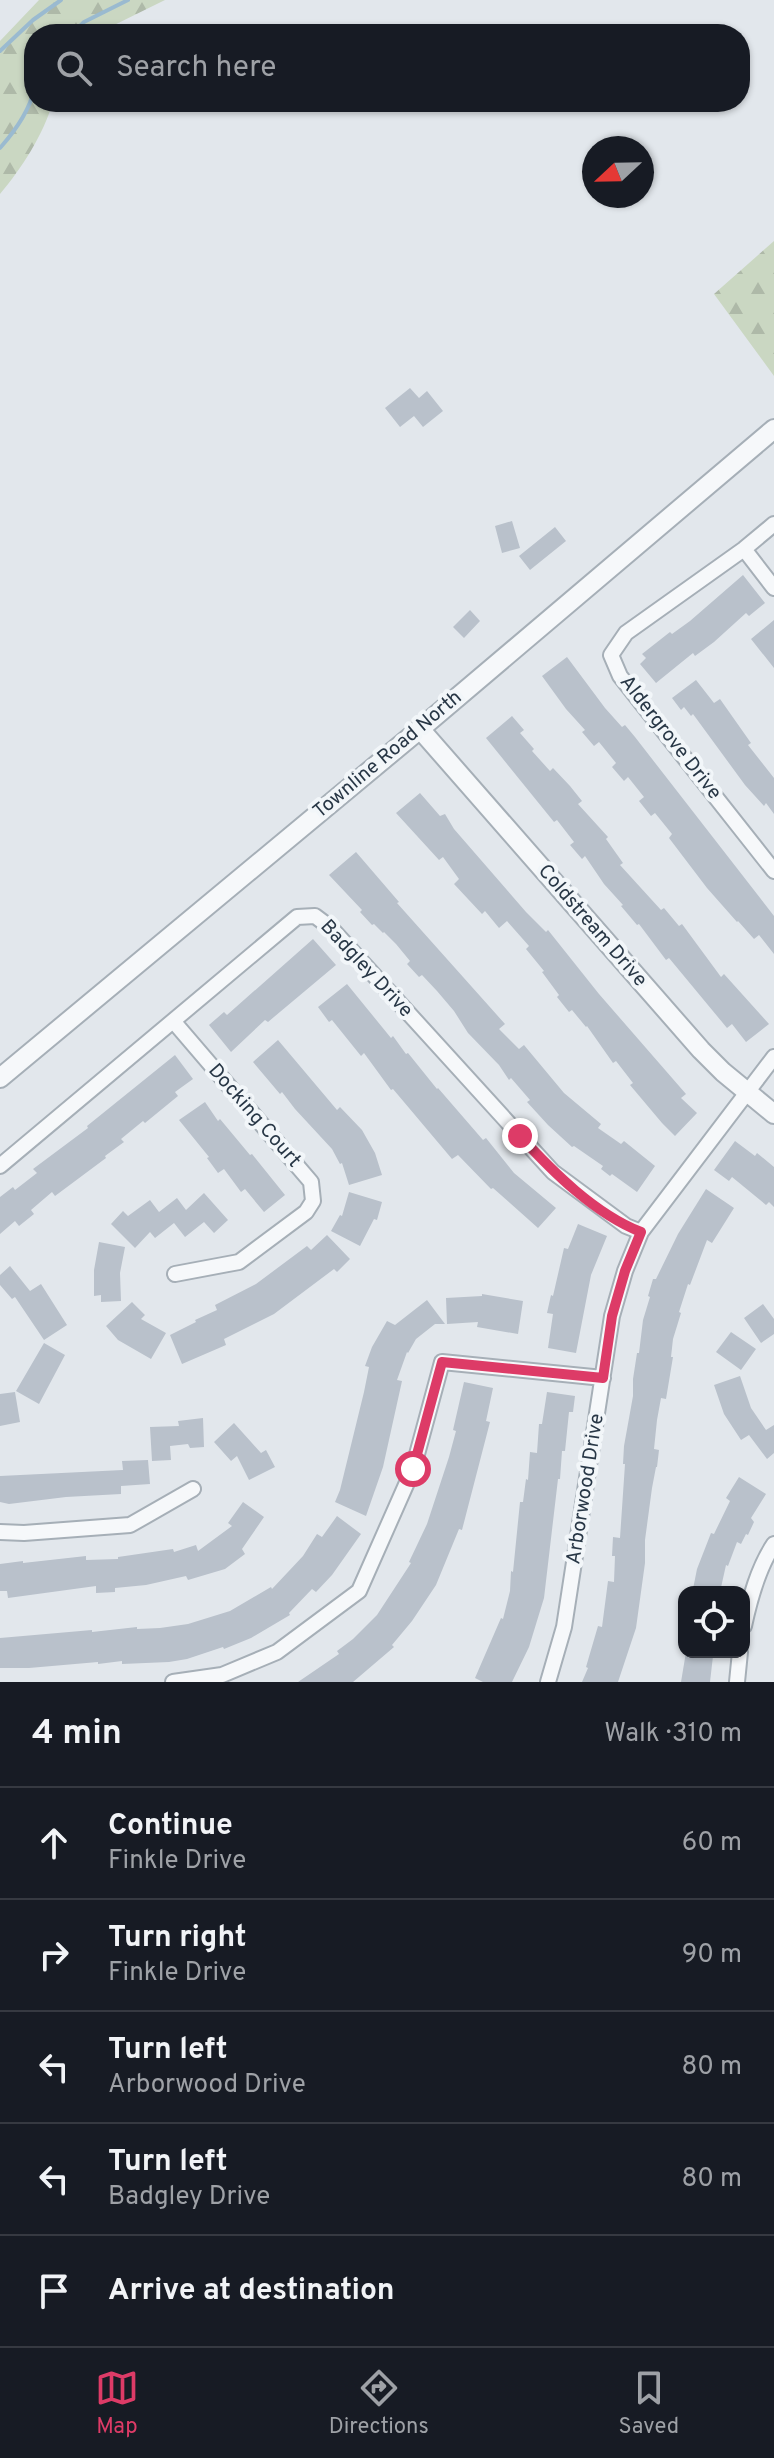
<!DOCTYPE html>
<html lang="en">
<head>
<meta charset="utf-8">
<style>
	:root { --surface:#171b24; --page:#20242c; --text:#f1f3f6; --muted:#9ea1a6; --line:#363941; --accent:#dd3b67 }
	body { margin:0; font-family:Overpass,sans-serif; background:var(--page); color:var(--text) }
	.controls { position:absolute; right:24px; bottom:24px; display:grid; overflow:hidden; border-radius:16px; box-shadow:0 2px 6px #0004 }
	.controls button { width:72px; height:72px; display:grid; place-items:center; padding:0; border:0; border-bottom:2px solid var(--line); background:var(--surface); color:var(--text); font:40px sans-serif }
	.compass { position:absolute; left:582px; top:136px; width:72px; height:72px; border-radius:50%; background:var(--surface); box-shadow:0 2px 6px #0004; rotate:248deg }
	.stop { position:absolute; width:24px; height:24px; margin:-18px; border:6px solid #dd3b67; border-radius:50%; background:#fff }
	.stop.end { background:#dd3b67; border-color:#fff; box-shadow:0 2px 8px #0008 }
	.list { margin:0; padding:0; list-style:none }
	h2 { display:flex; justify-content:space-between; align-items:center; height:104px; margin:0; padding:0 32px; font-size:34px }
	h2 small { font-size:26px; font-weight:400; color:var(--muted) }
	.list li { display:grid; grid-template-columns:52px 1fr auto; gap:24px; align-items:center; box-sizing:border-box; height:112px; padding:0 32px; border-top:2px solid var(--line) }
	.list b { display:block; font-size:30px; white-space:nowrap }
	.list p { margin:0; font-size:26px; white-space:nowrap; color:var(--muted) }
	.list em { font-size:26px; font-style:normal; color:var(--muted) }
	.icon { flex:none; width:44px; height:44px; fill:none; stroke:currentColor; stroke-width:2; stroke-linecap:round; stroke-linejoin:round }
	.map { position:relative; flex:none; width:774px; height:1682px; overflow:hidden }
	.search { position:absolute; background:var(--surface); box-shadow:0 2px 6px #0004; left:24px; right:24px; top:24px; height:88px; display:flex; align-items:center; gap:20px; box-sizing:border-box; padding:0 28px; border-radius:32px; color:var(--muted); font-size:30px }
	.sheet { height:664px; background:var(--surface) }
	nav { display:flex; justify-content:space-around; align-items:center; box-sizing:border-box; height:112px; border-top:2px solid var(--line); background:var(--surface); font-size:22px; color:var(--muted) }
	nav a { display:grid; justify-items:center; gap:4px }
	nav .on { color:var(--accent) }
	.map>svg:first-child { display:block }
	.forest { fill:url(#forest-firs) }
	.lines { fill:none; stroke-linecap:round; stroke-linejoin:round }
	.stream { stroke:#9abad0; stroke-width:4 }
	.building { fill:#b9c1cb }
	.minor-casing { stroke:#a6afb7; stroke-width:18 }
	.tertiary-casing { stroke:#a6afb7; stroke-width:22 }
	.minor { stroke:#f6f8fa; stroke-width:14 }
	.tertiary { stroke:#f6f8fa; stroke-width:18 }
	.route { stroke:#dd3b67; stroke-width:10 }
	.labels { text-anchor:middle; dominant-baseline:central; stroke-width:8; stroke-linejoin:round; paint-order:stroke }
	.street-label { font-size:20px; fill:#283746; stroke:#f2f6f9 }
</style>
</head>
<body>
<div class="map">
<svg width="774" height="1682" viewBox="0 0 774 1682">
	<defs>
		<pattern id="forest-firs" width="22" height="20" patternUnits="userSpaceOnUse" patternTransform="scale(2)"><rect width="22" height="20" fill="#cad7c2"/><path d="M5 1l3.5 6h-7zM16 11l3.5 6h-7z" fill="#aeb9a8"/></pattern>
	</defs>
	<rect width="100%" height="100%" fill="#e2e7ec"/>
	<path class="forest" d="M39 0H165L96 34H34V102H53C43 135 22 168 0 194V41Z
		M774 241V376L714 294Z"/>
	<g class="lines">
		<path class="stream" d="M72 34 84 22 128 0
			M0 51 33 20 61 0
			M0 148C15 131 29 112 34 90"/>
	</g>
	<path class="building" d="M410 388 419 398 427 391 443 411 423 427 414 416 400 427 385 408Z
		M512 521 520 548 502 553 495 526Z
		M555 527 566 541 530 570 519 556Z
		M743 575 765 603 749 616 746 613 714 642 695 656 693 653 656 683 640 664 646 658 642 654 670 632 672 634 690 621Z
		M470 610 480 621 464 638 453 627Z
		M774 620V668L751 639Z
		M567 657 605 708 622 727 625 725 635 737 774 916V954L759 935 754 939 738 921 737 922 707 888 669 838 672 834 655 813 651 816 639 801 644 797 628 777 624 781 612 767 616 763 599 742 594 746 582 732 585 730 566 709 542 676Z
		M696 680 714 703 720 699 751 743 748 745 774 778V814L766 803 764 806 745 785 693 714 691 716 684 707 681 710 672 698Z
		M512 716 524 730 520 733 534 749 532 751 550 771 553 768 570 786 582 801 578 804 608 837 606 839 623 863 620 865 661 910 664 908 679 926 682 924 721 977 724 974 769 1024 746 1042 732 1024 727 1028 669 958 666 960 639 924 637 925 621 906 623 905 604 884 585 856 582 859 570 845 574 842 557 820 554 822 486 738Z
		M420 793 440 816 445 814 454 829 526 912 546 932 548 930 599 994 686 1094 681 1098 697 1113 675 1136 662 1123 630 1085 633 1083 616 1061 613 1063 587 1026 586 1027 572 1010 569 1012 557 997 559 995 542 972 544 971 526 949 529 946 507 921 499 928 485 911 482 914 454 884 459 879 443 857 439 860 396 813Z
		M356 852 399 902 397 903 505 1024 499 1029 519 1049 524 1045 564 1093 601 1124 598 1128 621 1144 624 1141 655 1166 637 1192 612 1174 610 1176 601 1169 603 1166 574 1146 572 1147 548 1125 527 1102 530 1100 511 1078 509 1080 499 1065 468 1033 454 1011 437 991 422 975 419 977 407 964 410 961 396 944 384 932 383 933 374 924 372 925 360 912 362 910 329 875Z
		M313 939 336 965 268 1022 265 1020 231 1052 209 1025 224 1012 227 1015Z
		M347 984 391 1038 393 1036 406 1054 408 1053 437 1089 438 1088 483 1140 486 1138 514 1173 556 1208 538 1228 493 1188 491 1189 458 1155 452 1159 393 1089 391 1090 364 1053 361 1056 332 1020 329 1022 318 1007Z
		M278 1040 337 1110 340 1107 362 1130 375 1153 382 1175 349 1185 342 1163 340 1164 332 1149 295 1109 282 1092 280 1094 253 1062Z
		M175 1055 193 1079 175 1092 178 1096 145 1123 143 1121 121 1139 124 1142 105 1156 106 1158 55 1196 52 1192 31 1210 34 1214 19 1226 15 1221 0 1234V1197L13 1187 15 1190 37 1173 33 1169 88 1128 87 1126Z
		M205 1102 218 1121 220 1119 250 1155 252 1154 285 1195 264 1212 245 1189 241 1192 224 1169 218 1173 207 1158 209 1157 179 1120Z
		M735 1141 755 1156 757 1153 774 1167V1207L769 1202 766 1205 732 1177 729 1181 714 1170Z
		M706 1189 734 1208 712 1243 707 1240 690 1285 688 1284 679 1312 681 1313 673 1339 671 1357H673L666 1399 661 1398 657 1420 654 1449 659 1450 657 1467H656L652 1488 645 1540V1563L636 1628 618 1682H582L588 1668 586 1667 598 1626 602 1627 608 1581 614 1582 615 1556H612L613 1537 620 1538 625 1464H623L624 1446 633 1396V1379L637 1353H639L643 1320 650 1297 648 1296 653 1279H656L678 1234Z
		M349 1192 382 1202 377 1220 374 1219 360 1246 331 1231 340 1215 342 1216Z
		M204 1193 228 1220 214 1233 204 1222 185 1237 174 1223 155 1238 150 1232 135 1248 111 1224 123 1211 128 1216 150 1200 159 1212 177 1198 186 1210Z
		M578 1224 607 1236 591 1275 576 1353 548 1348 553 1314 547 1313 551 1295 553 1296 564 1248 568 1249Z
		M327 1235 350 1259 337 1272 334 1269 274 1314 224 1339 226 1345 182 1364 170 1335 196 1322 195 1320 217 1310 215 1305 256 1284 307 1246 311 1250Z
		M99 1242 125 1247 120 1273 121 1301 101 1302V1295L94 1296V1270Z
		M10 1266 30 1291 41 1284 67 1325 44 1340 15 1297 12 1299 0 1285V1275Z
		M482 1294 523 1301 518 1334 477 1327 478 1322 447 1324 446 1298 482 1296Z
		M427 1300 445 1324H435L416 1339 408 1353 407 1352 397 1380 402 1381 383 1467 366 1516 335 1502 340 1490 364 1392 369 1367 365 1366 372 1347 387 1321 395 1325Z
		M132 1302 145 1315 141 1319 166 1333 151 1359 118 1340 106 1326Z
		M763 1304 774 1319V1334L761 1343 744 1318Z
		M731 1332 756 1349 741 1370 716 1352Z
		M44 1343 65 1355 39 1404 16 1391Z
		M740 1376 751 1408 766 1430 774 1425V1453L767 1459 749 1435 741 1440 724 1414 714 1385Z
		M464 1382 493 1388 486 1421 490 1422 462 1530 459 1529 436 1585 412 1621 392 1645 394 1647 353 1682H298L339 1654 337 1651 353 1639 377 1615 411 1563 409 1562 427 1524 449 1457 456 1431 453 1430Z
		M15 1392 20 1422 0 1426V1394Z
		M547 1392 575 1396 573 1412H569L565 1451H562L560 1479H558L544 1598 529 1647 512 1682H483L475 1678 501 1618 503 1619 510 1591 511 1571 513 1572 520 1502H523L526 1479 528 1480 530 1452 537 1453 539 1424H542Z
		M203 1418 204 1447 190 1448 188 1444 170 1446 171 1460 152 1461 150 1427 179 1426 178 1421Z
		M234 1423 261 1453 266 1450 275 1467 249 1480 237 1456 231 1461 214 1442Z
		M148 1460 150 1484 121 1486V1494L66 1497 9 1504 0 1502V1476L123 1470 122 1461Z
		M739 1477 766 1494 751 1518 754 1522 748 1535 746 1534 741 1544 737 1542 728 1566 726 1565 720 1592 693 1589 697 1569 711 1533 714 1534 730 1501 726 1498Z
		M243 1502 264 1517 242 1549 245 1554 225 1569 188 1580 186 1576 146 1585 115 1588V1592L96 1593V1586L8 1598 7 1591H0V1564L23 1561V1563L86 1556V1560L118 1559V1557L173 1549 174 1552 196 1545 198 1551 232 1526 228 1523Z
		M337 1516 361 1534 332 1575 316 1592 312 1589 289 1613 290 1615 251 1638 224 1649 223 1647 187 1659 169 1662 122 1664V1661L98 1664V1662L29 1668H0V1638L92 1630V1632L137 1627V1629L160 1628 188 1624 230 1611 271 1587 272 1589 303 1556 317 1534 322 1537Z
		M686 1652 713 1656 710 1682H681Z"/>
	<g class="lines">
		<g class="minor-casing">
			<path id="minor" d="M774 524 744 549 626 633 611 655 620 676 774 871
				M744 549 774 588
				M174 1022 311 1182 313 1201 306 1212 239 1262 175 1274
				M0 1166 297 917 315 916 331 928 553 1172 626 1226 641 1232
				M0 1532 24 1533 130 1525 193 1489
				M744 1626C750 1598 758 1568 774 1544
				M173 1682 222 1675 277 1652 359 1591 413 1469 442 1362 603 1378
				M548 1682 564 1627 612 1316 625 1271 641 1232 774 1057
				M737 1682 740 1652"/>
		</g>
		<g class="tertiary-casing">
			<path id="tertiary" d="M420 729 701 1050 723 1072 774 1114
				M0 1078 420 729 774 429"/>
		</g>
		<use href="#minor" class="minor"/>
		<use href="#tertiary" class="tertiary"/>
	</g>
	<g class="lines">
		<path class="route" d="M413 1469 442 1362 603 1378 612 1316 625 1271 641 1232C595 1214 553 1172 520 1136"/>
	</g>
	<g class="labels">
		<g class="street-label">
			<text transform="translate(670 738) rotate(52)">Aldergrove Drive</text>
			<text transform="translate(388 755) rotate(-40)">Townline Road North</text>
			<text transform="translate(592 926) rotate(49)">Coldstream Drive</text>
			<text transform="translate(366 969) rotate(47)">Badgley Drive</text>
			<text transform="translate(254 1116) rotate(49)">Docking Court</text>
			<text transform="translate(586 1489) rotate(-81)">Arborwood Drive</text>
		</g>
	</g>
</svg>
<div class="controls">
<button><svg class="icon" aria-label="locate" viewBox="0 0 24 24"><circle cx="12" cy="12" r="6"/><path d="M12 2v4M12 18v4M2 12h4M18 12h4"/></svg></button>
</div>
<svg class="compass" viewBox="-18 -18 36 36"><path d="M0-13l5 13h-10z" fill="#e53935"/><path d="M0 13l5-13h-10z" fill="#9ea1a6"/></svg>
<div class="stop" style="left:413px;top:1469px"></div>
<div class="stop end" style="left:520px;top:1136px"></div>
<div class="search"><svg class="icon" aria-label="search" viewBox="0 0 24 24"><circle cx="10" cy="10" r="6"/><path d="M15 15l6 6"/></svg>Search here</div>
</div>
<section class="sheet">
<h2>4 min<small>Walk · 310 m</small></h2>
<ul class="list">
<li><svg class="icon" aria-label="ahead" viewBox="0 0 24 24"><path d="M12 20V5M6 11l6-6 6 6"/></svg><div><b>Continue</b><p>Finkle Drive</p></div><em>60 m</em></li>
<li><svg class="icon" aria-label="right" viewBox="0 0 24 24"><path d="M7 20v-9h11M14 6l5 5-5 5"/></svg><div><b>Turn right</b><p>Finkle Drive</p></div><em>90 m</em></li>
<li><svg class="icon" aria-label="left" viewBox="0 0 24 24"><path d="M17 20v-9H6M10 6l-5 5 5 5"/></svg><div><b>Turn left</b><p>Arborwood Drive</p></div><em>80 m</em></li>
<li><svg class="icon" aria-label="left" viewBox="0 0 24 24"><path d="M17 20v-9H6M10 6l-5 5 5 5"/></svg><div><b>Turn left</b><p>Badgley Drive</p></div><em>80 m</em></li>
<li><svg class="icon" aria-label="arrive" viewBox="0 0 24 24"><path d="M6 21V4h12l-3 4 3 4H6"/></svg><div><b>Arrive at destination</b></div></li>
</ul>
</section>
<nav>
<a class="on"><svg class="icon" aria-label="map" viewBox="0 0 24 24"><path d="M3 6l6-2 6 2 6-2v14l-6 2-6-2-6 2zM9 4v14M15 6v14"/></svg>Map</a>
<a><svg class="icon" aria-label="directions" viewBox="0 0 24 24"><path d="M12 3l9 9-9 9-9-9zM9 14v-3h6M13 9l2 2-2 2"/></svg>Directions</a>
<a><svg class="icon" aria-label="saved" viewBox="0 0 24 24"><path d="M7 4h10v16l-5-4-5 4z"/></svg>Saved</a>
</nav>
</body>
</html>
